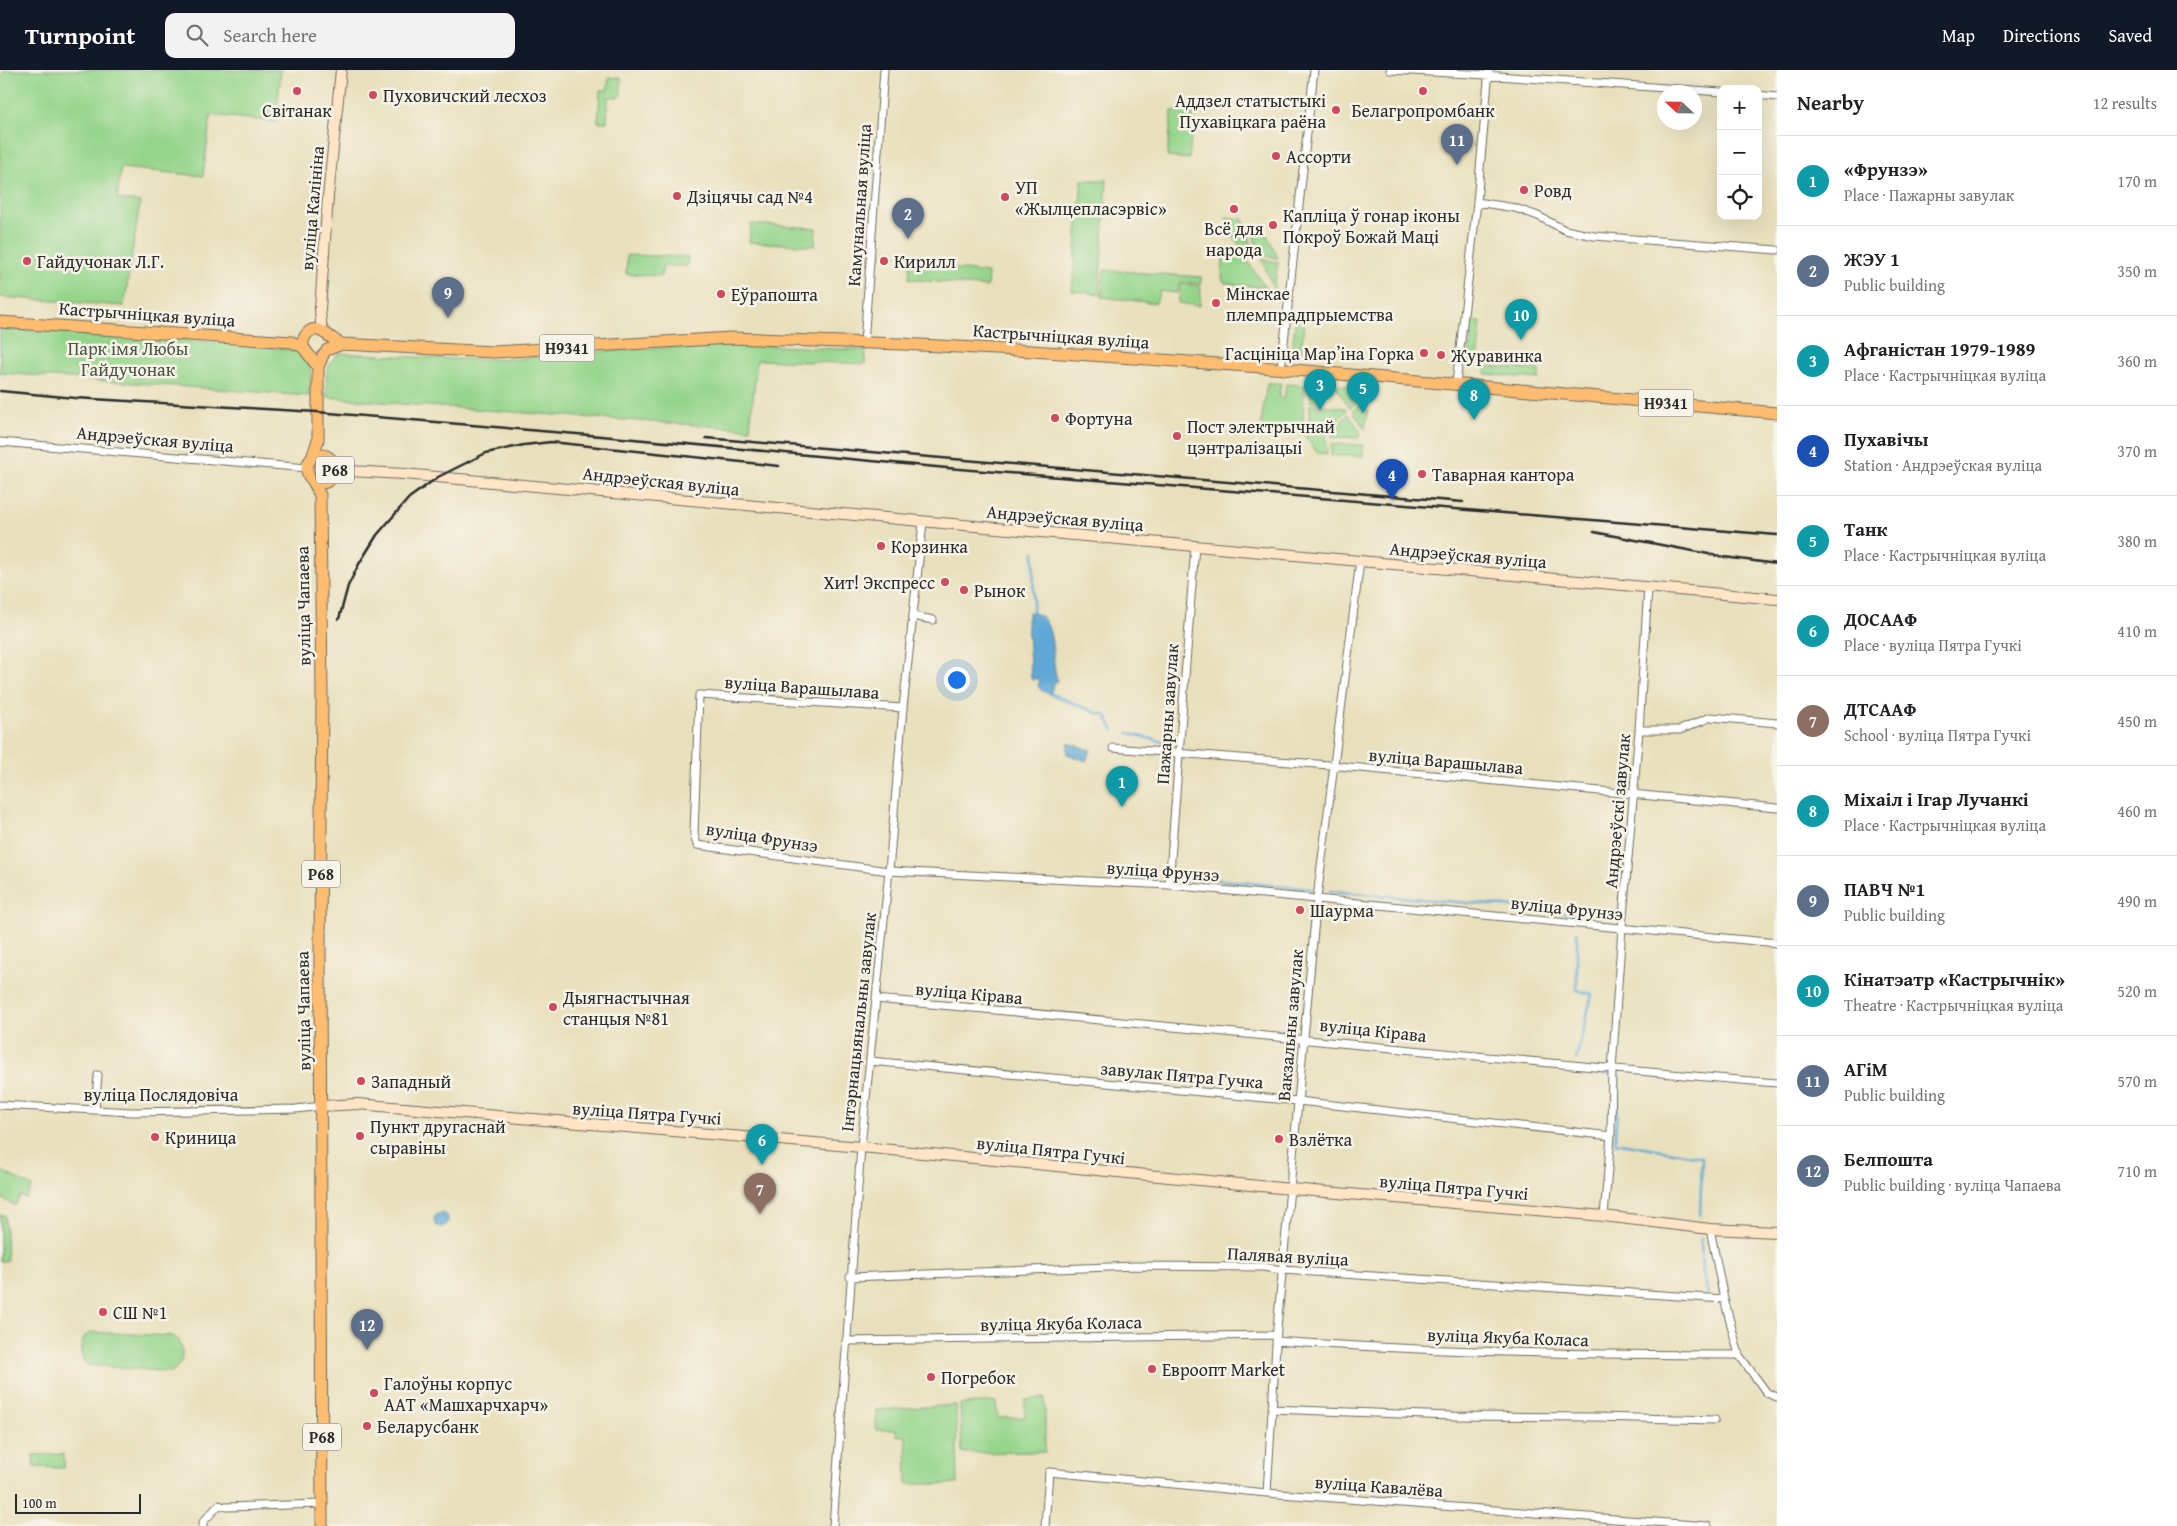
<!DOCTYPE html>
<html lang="en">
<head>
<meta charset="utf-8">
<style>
	:root { --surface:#fff; --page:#f2f2f2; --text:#202124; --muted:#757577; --line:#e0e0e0; --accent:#111827 }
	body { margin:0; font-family:"Gentium Book Plus",serif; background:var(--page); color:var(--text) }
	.controls { position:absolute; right:15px; top:15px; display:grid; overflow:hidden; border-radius:10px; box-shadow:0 5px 20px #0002 }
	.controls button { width:45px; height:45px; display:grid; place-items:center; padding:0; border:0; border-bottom:1px solid var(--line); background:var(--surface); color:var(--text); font:25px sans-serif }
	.compass { position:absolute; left:1657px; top:15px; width:45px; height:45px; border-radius:50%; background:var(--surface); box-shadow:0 5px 20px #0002; rotate:292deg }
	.scale { position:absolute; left:15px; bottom:12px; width:126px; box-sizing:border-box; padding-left:5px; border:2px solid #2b2b2b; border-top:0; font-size:14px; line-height:18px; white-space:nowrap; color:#2b2b2b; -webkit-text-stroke:4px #f7f3e8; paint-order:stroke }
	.you { position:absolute; left:956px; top:609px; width:18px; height:18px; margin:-12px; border:4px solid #fff; border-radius:50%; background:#1a73e8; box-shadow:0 0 0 8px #1a73e833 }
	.badge { display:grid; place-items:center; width:32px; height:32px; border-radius:50%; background:var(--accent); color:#fff; font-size:16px; font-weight:700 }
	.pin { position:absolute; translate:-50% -41px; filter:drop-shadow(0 1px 2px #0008) }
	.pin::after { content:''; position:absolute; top:26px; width:18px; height:15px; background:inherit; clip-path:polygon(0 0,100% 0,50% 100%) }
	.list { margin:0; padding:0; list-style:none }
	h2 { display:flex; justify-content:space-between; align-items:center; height:65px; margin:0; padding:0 20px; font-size:21px }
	h2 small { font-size:16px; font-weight:400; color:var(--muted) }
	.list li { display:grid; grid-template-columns:32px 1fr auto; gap:15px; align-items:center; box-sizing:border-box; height:90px; padding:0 20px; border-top:1px solid var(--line) }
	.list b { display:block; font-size:19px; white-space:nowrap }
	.list p { margin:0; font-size:16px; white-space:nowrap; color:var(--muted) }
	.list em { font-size:16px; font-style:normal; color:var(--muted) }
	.icon { flex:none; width:28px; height:28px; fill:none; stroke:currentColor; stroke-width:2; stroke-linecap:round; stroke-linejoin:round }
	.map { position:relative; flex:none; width:1777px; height:1456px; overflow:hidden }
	header { display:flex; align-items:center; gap:30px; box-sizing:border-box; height:70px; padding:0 25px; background:var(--accent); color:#fff }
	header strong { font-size:24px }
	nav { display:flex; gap:28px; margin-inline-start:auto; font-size:18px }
	.search { width:350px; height:45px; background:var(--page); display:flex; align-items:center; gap:12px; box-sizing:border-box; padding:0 18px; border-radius:10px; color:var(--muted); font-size:19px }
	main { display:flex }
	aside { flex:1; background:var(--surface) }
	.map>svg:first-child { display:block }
	.green { fill:#95d58b; stroke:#60805b }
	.water { fill:#5fa8d6; stroke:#456a80 }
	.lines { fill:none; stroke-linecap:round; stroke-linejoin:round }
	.stream { stroke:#5fa8d6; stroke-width:2.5 }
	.street-casing { stroke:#6d6a5e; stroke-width:9 }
	.secondary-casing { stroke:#6d6a5e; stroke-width:12 }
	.primary-casing { stroke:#6d6a5e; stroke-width:13 }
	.street { stroke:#fff; stroke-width:7 }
	.secondary { stroke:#ffe4c6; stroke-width:10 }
	.primary { stroke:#febc70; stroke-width:11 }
	.rail { stroke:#2b2b2b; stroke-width:2.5 }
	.poi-dot { fill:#d1495b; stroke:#f7f3e8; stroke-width:2 }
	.labels { text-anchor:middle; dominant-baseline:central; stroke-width:5; stroke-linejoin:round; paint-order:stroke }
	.shield { fill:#f7f3e8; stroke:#686764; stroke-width:1 }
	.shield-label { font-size:16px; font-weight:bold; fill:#2b2b2b }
	.poi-label { font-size:18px; fill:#2b2b2b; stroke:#f7f3e8; text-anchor:start }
	.street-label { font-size:18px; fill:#2b2b2b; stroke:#f7f3e8 }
	.park-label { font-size:18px; fill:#465643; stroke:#f7f3e8 }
</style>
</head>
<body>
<header>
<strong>Turnpoint</strong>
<div class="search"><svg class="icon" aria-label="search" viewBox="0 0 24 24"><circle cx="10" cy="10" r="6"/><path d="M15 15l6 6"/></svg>Search here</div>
<nav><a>Map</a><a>Directions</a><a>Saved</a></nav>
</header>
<main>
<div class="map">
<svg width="1777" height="1456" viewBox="0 0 1777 1456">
	<rect width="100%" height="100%" fill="#f7f3e8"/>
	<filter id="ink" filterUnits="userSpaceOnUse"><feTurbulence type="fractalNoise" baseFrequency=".02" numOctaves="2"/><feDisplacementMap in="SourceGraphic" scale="10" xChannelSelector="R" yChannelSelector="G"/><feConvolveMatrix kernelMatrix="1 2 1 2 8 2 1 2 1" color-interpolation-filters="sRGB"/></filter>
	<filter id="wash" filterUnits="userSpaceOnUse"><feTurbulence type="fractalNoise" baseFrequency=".0096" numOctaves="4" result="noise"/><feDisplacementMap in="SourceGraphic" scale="20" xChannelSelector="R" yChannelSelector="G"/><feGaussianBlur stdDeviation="1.12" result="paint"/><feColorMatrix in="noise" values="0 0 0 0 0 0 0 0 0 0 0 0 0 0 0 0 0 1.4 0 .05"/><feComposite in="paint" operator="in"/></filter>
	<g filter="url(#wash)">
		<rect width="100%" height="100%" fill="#e8e0bc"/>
		<path class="green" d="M5 0H281L276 52 211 45 203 106 121 98 117 129 140 132 124 236 0 227V9Z
			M609 7 621 8V24L619 27H608L607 52H598L600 20H607Z
			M1172 41 1194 42 1189 89 1167 87Z
			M1082 110H1107L1099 224 1072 221Z
			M1226 147 1243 149 1255 184 1247 183C1237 172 1227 162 1226 147Z
			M751 154 816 158 815 176 749 172Z
			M1252 159 1267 165 1278 188 1259 185Z
			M627 185 688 187 687 196H663L661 206 626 204Z
			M1223 186 1246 189 1266 218 1225 213 1222 208Z
			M1262 189 1278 192 1274 220Z
			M910 193 988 203 987 217 909 209Z
			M1104 200 1201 207V214L1180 212 1177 223 1160 221 1156 233 1101 227Z
			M1181 214 1201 216 1200 236 1178 233Z
			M1296 242 1305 243 1301 284 1292 283Z
			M1472 252H1481L1477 295 1468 296Z
			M0 259 133 265 297 280C315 290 311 308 309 326L0 303Z
			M731 274 866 280 865 294 757 290 750 359 415 335 327 327C326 309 324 294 340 283L454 289H514L628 279Z
			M1486 296 1539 300V309L1485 304Z
			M1312 312 1323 313 1322 332 1310 331Z
			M1267 313H1281L1279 327 1284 328 1286 314 1305 315 1302 365 1266 361 1261 353Z
			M1335 315 1351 316 1365 327 1350 338Z
			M1365 331 1368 340 1365 359 1353 341Z
			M1310 334 1345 338 1347 341 1331 355 1309 353Z
			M1349 344 1361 363 1359 368 1332 367V359Z
			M1306 359 1326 360 1327 384 1317 383 1305 366Z
			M1331 374 1363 375V386H1331Z
			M2 1101 32 1117 26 1128 20 1126 15 1136 0 1127V1106Z
			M0 1145H5L7 1191H0Z
			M91 1262 172 1266 179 1270C184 1284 184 1295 170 1302L88 1295C78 1287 80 1276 85 1266Z
			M1045 1328V1382L962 1383 960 1334 996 1332 998 1348 1025 1347V1330Z
			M956 1335 958 1414H907L906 1366H897L896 1360H876V1340Z
			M64 1384V1398L34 1397 33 1385Z"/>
		<path class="water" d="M1029 542C1059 544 1049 590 1058 611L1053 614 1051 624 1042 621 1038 616 1040 610 1035 608 1033 611 1031 608 1027 550Z
			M1068 673 1091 680 1086 691 1067 684Z
			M434 1150a7 7 0 1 1 14 0a7 7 0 1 1-14 0Z"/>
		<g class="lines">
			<path class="stream" d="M1033 542 1034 482
				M1051 624 1100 644H1105L1114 661
				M1128 663 1172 674
				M1179 806 1311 819
				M1330 821 1548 840 1577 845
				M1576 989 1592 924 1577 920V862
				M1573 1000 1609 1004
				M1619 1005 1615 1072 1702 1087 1700 1146
				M1701 1168 1702 1198 1708 1224"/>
		</g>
	</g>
	<g filter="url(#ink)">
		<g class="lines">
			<g class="street-casing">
				<path id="street" d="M1390 0 1471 4 1721 22
					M1758 25 1777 27
					M1477 132 1515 138 1538 146 1565 160 1594 166 1777 180
					M864 273 884 0
					M1281 299 1314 0
					M1456 314 1477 132 1489 0
					M0 372 307 398
					M913 546 933 550
					M903 638 699 625 694 764 697 775 889 801 1169 815 1777 873
					M1639 660H1680L1711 647 1777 653
					M1113 678 1329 695 1777 738
					M1169 815 1195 476
					M876 929C1176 956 1476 988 1777 1013
					M870 991 1298 1031 1611 1066
					M0 1035 133 1042 296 1039 322 1036
					M95 1040 98 1005
					M1604 1146 1611 1066 1612 999 1622 858 1639 660 1648 518
					M1710 1159 1724 1229 1739 1285 1767 1323 1777 1327
					M850 1207 1135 1196 1263 1197 1282 1200 1724 1229
					M846 1271 1276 1265
					M1276 1271C1431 1282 1585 1285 1739 1285
					M1272 1339 1451 1346 1595 1347 1715 1350
					M1267 1423 1277 1258 1317 828 1360 491
					M203 1456V1452L219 1435 226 1437 322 1434
					M833 1456 861 1077 889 801 903 638 923 452
					M1045 1456 1049 1402 1267 1423 1708 1456"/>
			</g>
			<g class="secondary-casing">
				<path id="secondary" d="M323 262 321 253 320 239 328 127 341 0
					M332 391 349 401
					M331 409 349 401 404 404 1777 529
					M322 1036 357 1034 861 1077 1291 1119 1604 1146 1710 1159 1777 1162"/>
			</g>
			<g class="primary-casing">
				<path id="primary" d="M0 252 292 272 303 277
					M327 280 342 274 493 282 731 268 901 274 1032 281 1262 297 1777 343
					M318 297 303 277C302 266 310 256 321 261 328 264 334 271 342 274
					M307 399a14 14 0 1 1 28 0a14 14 0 1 1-28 0Z
					M312 388 318 370V297L323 285
					M313 411 320 425 322 626 320 874 322 1456"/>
			</g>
			<use href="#street" class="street"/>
			<use href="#secondary" class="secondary"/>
			<use href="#primary" class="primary"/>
			<path class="rail" d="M0 321 75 328 317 342 601 366 947 398 1777 465
				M706 368 1463 432
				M1594 462 1724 487 1777 494
				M339 549 348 516 359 494 377 465 409 428 438 407 486 383 524 375 551 372 779 396"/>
		</g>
	</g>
	<g class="poi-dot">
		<circle cx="297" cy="21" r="5"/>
		<circle cx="1423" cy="21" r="5"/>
		<circle cx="373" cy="25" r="5"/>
		<circle cx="1336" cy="40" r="5"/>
		<circle cx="1276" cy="86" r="5"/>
		<circle cx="1524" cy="120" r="5"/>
		<circle cx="677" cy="126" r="5"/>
		<circle cx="1005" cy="127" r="5"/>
		<circle cx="1234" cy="139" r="5"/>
		<circle cx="1273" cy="155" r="5"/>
		<circle cx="27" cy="191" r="5"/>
		<circle cx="884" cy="191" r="5"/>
		<circle cx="721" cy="224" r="5"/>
		<circle cx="1216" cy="233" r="5"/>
		<circle cx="1424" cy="283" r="5"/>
		<circle cx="1441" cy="285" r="5"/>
		<circle cx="1055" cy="348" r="5"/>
		<circle cx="1177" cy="366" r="5"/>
		<circle cx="1422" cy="404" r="5"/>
		<circle cx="881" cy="476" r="5"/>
		<circle cx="945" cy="512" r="5"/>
		<circle cx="964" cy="520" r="5"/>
		<circle cx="1300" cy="840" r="5"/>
		<circle cx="553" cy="937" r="5"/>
		<circle cx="361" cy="1011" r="5"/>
		<circle cx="360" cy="1066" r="5"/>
		<circle cx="155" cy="1067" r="5"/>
		<circle cx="1279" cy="1069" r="5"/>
		<circle cx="103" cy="1242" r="5"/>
		<circle cx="1152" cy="1299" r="5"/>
		<circle cx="931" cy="1307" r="5"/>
		<circle cx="374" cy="1323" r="5"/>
		<circle cx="367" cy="1356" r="5"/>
	</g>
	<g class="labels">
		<g class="shield">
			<rect x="539.5" y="264.5" width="55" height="27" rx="4"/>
			<rect x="1638.5" y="319.5" width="55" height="27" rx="4"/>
			<rect x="316" y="386.5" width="38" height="27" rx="4"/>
			<rect x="302" y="790.5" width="38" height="27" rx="4"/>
			<rect x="303" y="1353.5" width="38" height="27" rx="4"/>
		</g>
		<g class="shield-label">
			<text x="567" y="278">Н9341</text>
			<text x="1666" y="333">Н9341</text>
			<text x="335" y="400">Р68</text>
			<text x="321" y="804">Р68</text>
			<text x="322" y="1367">Р68</text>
		</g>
		<g class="poi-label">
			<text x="383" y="25">Пуховичский лесхоз</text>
			<text x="1326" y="30" text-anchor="end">Аддзел статыстыкі<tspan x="1326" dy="21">Пухавіцкага раёна</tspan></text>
			<text x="297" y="40" text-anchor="middle">Світанак</text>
			<text x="1423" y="40" text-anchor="middle">Белагропромбанк</text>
			<text x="1286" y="86">Ассорти</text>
			<text x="1015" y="117">УП<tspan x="1015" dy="21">«Жылцепласэрвіс»</tspan></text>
			<text x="1534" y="120">Ровд</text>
			<text x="687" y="126">Дзіцячы сад №4</text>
			<text x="1283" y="145">Капліца ў гонар іконы<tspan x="1283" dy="21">Покроў Божай Маці</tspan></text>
			<text x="1234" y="158" text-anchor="middle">Всё для<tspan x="1234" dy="21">народа</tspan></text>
			<text x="37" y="191">Гайдучонак Л.Г.</text>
			<text x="894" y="191">Кирилл</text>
			<text x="1226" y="223">Мінскае<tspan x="1226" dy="21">племпрадпрыемства</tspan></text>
			<text x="731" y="224">Еўрапошта</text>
			<text x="1414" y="283" text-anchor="end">Гасцініца Марʼіна Горка</text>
			<text x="1451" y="285">Журавинка</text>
			<text x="1065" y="348">Фортуна</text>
			<text x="1187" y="356">Пост электрычнай<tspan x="1187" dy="21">цэнтралізацыі</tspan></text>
			<text x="1432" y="404">Таварная кантора</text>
			<text x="891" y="476">Корзинка</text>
			<text x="935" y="512" text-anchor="end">Хит! Экспресс</text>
			<text x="974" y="520">Рынок</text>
			<text x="1310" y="840">Шаурма</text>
			<text x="563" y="927">Дыягнастычная<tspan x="563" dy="21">станцыя №81</tspan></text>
			<text x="371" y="1011">Западный</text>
			<text x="370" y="1056">Пункт другаснай<tspan x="370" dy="21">сыравіны</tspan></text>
			<text x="165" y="1067">Криница</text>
			<text x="1289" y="1069">Взлётка</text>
			<text x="113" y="1242">СШ №1</text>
			<text x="1162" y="1299">Евроопт Market</text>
			<text x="941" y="1307">Погребок</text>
			<text x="384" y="1313">Галоўны корпус<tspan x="384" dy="21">ААТ «Машхарчхарч»</tspan></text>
			<text x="377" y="1356">Беларусбанк</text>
		</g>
		<g class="street-label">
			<text transform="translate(859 135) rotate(-86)">Камунальная вуліца</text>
			<text transform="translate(312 138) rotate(-85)">вуліца Калініна</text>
			<text transform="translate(147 244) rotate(4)">Кастрычніцкая вуліца</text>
			<text transform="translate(1061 266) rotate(4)">Кастрычніцкая вуліца</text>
			<text transform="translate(155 369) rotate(5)">Андрэеўская вуліца</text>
			<text transform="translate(661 411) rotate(6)">Андрэеўская вуліца</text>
			<text transform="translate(1065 448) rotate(5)">Андрэеўская вуліца</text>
			<text transform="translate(1468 485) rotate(5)">Андрэеўская вуліца</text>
			<text transform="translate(303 536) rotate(-91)">вуліца Чапаева</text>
			<text transform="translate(802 617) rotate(4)">вуліца Варашылава</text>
			<text transform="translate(1167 644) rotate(-86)">Пажарны завулак</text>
			<text transform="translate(1446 691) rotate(5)">вуліца Варашылава</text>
			<text transform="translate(1617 741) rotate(-85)">Андрэеўскі завулак</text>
			<text transform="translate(762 767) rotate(9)">вуліца Фрунзэ</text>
			<text transform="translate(1163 801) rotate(4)">вуліца Фрунзэ</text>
			<text transform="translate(1567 838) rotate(6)">вуліца Фрунзэ</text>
			<text transform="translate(969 923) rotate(5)">вуліца Кірава</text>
			<text transform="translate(303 941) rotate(-91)">вуліца Чапаева</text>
			<text transform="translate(858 952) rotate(-84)">Інтэрнацыянальны завулак</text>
			<text transform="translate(1290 955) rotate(-85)">Вакзальны завулак</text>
			<text transform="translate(1373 960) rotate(6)">вуліца Кірава</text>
			<text transform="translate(1182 1005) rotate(5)">завулак Пятра Гучка</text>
			<text x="161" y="1024">вуліца Послядовіча</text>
			<text transform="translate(647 1043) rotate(4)">вуліца Пятра Гучкі</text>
			<text transform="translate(1051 1080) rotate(6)">вуліца Пятра Гучкі</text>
			<text transform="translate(1454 1117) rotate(5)">вуліца Пятра Гучкі</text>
			<text transform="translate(1288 1186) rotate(3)">Палявая вуліца</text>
			<text transform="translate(1061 1253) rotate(-1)">вуліца Якуба Коласа</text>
			<text transform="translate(1508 1267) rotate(2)">вуліца Якуба Коласа</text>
			<text transform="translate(1379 1416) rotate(4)">вуліца Кавалёва</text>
		</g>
		<g class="park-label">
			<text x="128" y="278">Парк імя Любы<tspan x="128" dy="21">Гайдучонак</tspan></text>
		</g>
	</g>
</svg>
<div class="controls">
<button>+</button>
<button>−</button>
<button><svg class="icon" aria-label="locate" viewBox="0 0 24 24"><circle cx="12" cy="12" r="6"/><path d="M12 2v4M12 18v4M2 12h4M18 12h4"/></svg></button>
</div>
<svg class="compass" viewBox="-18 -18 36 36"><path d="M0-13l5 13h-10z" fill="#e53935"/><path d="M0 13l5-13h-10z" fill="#757577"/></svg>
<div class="scale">100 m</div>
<div class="you"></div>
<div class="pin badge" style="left:1122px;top:737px;background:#0f9aa8">1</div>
<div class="pin badge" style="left:908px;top:169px;background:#5c6f8a">2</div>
<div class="pin badge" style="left:1320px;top:340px;background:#0f9aa8">3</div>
<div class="pin badge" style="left:1392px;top:430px;background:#1a4fb4">4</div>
<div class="pin badge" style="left:1363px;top:343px;background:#0f9aa8">5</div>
<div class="pin badge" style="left:762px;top:1095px;background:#0f9aa8">6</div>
<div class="pin badge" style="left:760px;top:1144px;background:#8d6e63">7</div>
<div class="pin badge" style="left:1474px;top:350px;background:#0f9aa8">8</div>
<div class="pin badge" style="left:448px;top:248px;background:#5c6f8a">9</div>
<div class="pin badge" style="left:1521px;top:270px;background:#0f9aa8">10</div>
<div class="pin badge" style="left:1457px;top:95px;background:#5c6f8a">11</div>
<div class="pin badge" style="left:367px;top:1280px;background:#5c6f8a">12</div>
</div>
<aside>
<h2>Nearby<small>12 results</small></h2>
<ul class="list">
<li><span class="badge" style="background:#0f9aa8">1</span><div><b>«Фрунзэ»</b><p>Place · Пажарны завулак</p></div><em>170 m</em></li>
<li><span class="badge" style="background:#5c6f8a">2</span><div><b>ЖЭУ 1</b><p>Public building</p></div><em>350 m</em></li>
<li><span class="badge" style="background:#0f9aa8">3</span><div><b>Афганістан 1979-1989</b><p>Place · Кастрычніцкая вуліца</p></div><em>360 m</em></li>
<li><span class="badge" style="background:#1a4fb4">4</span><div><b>Пухавічы</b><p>Station · Андрэеўская вуліца</p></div><em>370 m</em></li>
<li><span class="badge" style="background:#0f9aa8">5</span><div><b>Танк</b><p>Place · Кастрычніцкая вуліца</p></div><em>380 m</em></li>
<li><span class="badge" style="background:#0f9aa8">6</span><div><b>ДОСААФ</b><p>Place · вуліца Пятра Гучкі</p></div><em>410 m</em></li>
<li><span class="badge" style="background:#8d6e63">7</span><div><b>ДТСААФ</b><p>School · вуліца Пятра Гучкі</p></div><em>450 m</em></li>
<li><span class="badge" style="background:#0f9aa8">8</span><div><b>Міхаіл і Ігар Лучанкі</b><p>Place · Кастрычніцкая вуліца</p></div><em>460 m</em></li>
<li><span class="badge" style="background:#5c6f8a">9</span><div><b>ПАВЧ №1</b><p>Public building</p></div><em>490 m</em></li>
<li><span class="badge" style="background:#0f9aa8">10</span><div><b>Кінатэатр «Кастрычнік»</b><p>Theatre · Кастрычніцкая вуліца</p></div><em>520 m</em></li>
<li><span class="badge" style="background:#5c6f8a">11</span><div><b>АГіМ</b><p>Public building</p></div><em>570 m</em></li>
<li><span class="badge" style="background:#5c6f8a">12</span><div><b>Белпошта</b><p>Public building · вуліца Чапаева</p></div><em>710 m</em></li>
</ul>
</aside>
</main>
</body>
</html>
